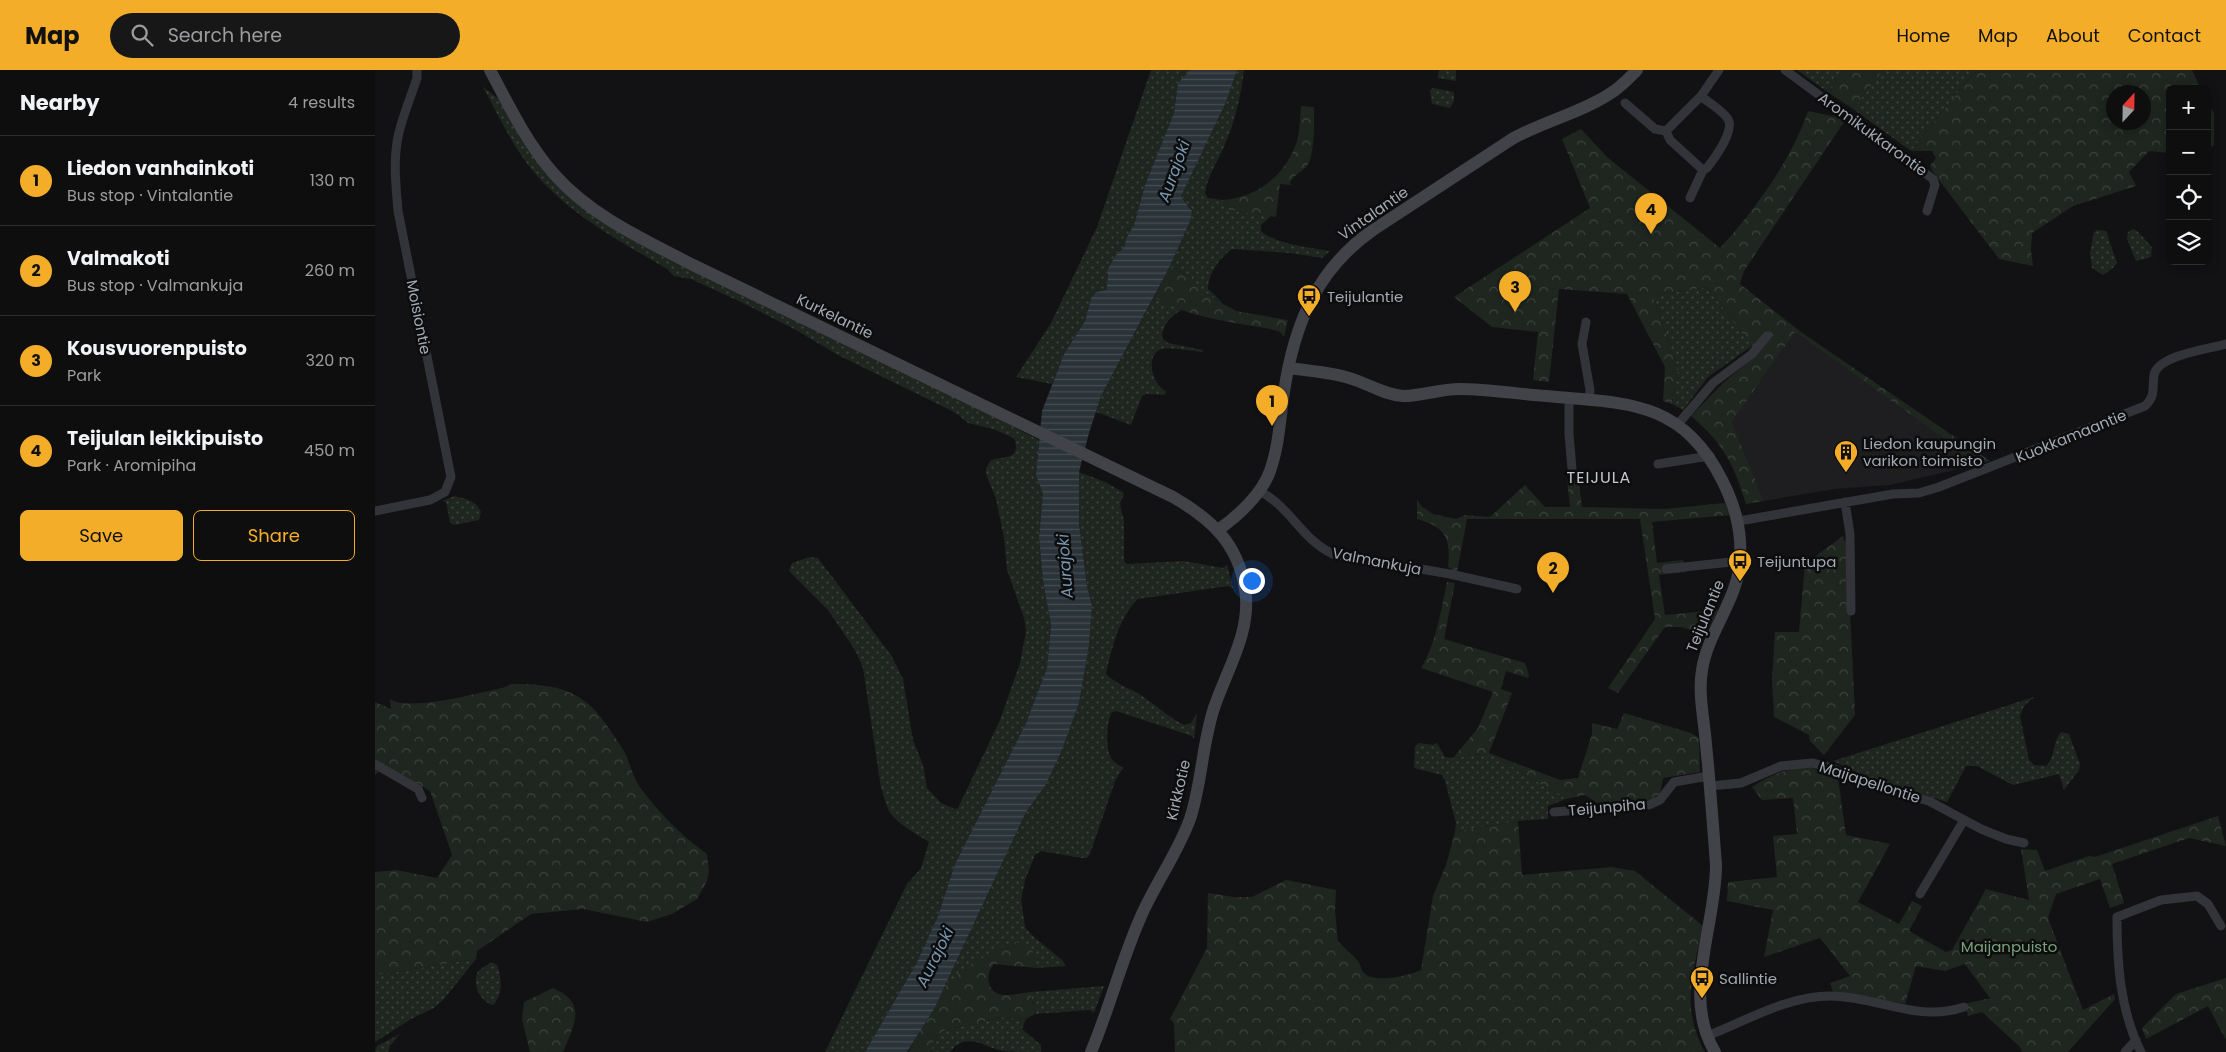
<!DOCTYPE html>
<html lang="en">
<head>
<meta charset="utf-8">
<style>
	:root { --surface:#0e0e0f; --page:#171718; --text:#f1f3f6; --muted:#9b9c9e; --line:#2e2e2f; --accent:#f4ad29 }
	body { margin:0; font-family:Poppins,sans-serif; background:var(--page); color:var(--text) }
	.controls { position:absolute; right:15px; top:15px; display:grid; overflow:hidden; border-radius:8px; box-shadow:0 2px 12px #0003 }
	.controls button { width:45px; height:45px; display:grid; place-items:center; padding:0; border:0; border-bottom:1px solid var(--line); background:var(--surface); color:var(--text); font:25px sans-serif }
	.compass { position:absolute; left:1731px; top:15px; width:45px; height:45px; border-radius:50%; background:var(--surface); box-shadow:0 2px 12px #0003; rotate:22deg }
	.you { position:absolute; left:876px; top:510px; width:18px; height:18px; margin:-12px; border:4px solid #fff; border-radius:50%; background:#1a73e8; box-shadow:0 0 0 8px #1a73e833 }
	.badge { display:grid; place-items:center; width:32px; height:32px; border-radius:50%; background:var(--accent); color:#111; font-size:16px; font-weight:700 }
	.pin { position:absolute; translate:-50% -41px; filter:drop-shadow(0 1px 2px #0008) }
	.pin::after { content:''; position:absolute; top:26px; width:18px; height:15px; background:inherit; clip-path:polygon(0 0,100% 0,50% 100%) }
	.list { margin:0; padding:0; list-style:none }
	h2 { display:flex; justify-content:space-between; align-items:center; height:65px; margin:0; padding:0 20px; font-size:21px }
	h2 small { font-size:16px; font-weight:400; color:var(--muted) }
	.list li { display:grid; grid-template-columns:32px 1fr auto; gap:15px; align-items:center; box-sizing:border-box; height:90px; padding:0 20px; border-top:1px solid var(--line) }
	.list b { display:block; font-size:19px; white-space:nowrap }
	.list p { margin:0; font-size:16px; white-space:nowrap; color:var(--muted) }
	.list em { font-size:16px; font-style:normal; color:var(--muted) }
	.actions { display:flex; gap:10px; padding:15px 20px }
	.actions a { flex:1; padding:11px 0; border:1px solid var(--accent); border-radius:8px; text-align:center; font-size:18px; color:var(--accent) }
	.actions .main { background:var(--accent); color:#111 }
	.icon { flex:none; width:28px; height:28px; fill:none; stroke:currentColor; stroke-width:2; stroke-linecap:round; stroke-linejoin:round }
	.map { position:relative; flex:none; width:1851px; height:982px; overflow:hidden }
	header { display:flex; align-items:center; gap:30px; box-sizing:border-box; height:70px; padding:0 25px; background:var(--accent); color:#111 }
	header strong { font-size:24px }
	nav { display:flex; gap:28px; margin-inline-start:auto; font-size:18px }
	.search { width:350px; height:45px; background:var(--page); display:flex; align-items:center; gap:12px; box-sizing:border-box; padding:0 18px; border-radius:28px; color:var(--muted); font-size:19px }
	main { display:flex }
	aside { flex:1; background:var(--surface) }
	.map>svg:first-child { display:block }
	.built { fill:#1e1e20 }
	.grass { fill:url(#grass-dots) }
	.forest { fill:url(#forest-crowns); fill-rule:evenodd }
	.water { fill:url(#water-rules) }
	.lines { fill:none; stroke-linecap:round; stroke-linejoin:round }
	.street { stroke:#333439; stroke-width:9 }
	.secondary { stroke:#414349; stroke-width:12 }
	.labels { text-anchor:middle; dominant-baseline:central; stroke-width:5; stroke-linejoin:round; paint-order:stroke }
	.street-label { font-size:15px; fill:#a3a9b4; stroke:#0d0d0e }
	.poi-label { font-size:15px; fill:#a3a9b4; stroke:#0d0d0e; text-anchor:start }
	.park-label { font-size:15px; fill:#79a07b; stroke:#0d0d0e }
	.water-label { font-size:16px; font-style:italic; fill:#7997b0; stroke:#0d0d0e }
	.neighbourhood-label { font-size:16px; letter-spacing:1px; fill:#c4c7d0; stroke:#0d0d0e }
</style>
</head>
<body>
<header>
<strong>Map</strong>
<div class="search"><svg class="icon" aria-label="search" viewBox="0 0 24 24"><circle cx="10" cy="10" r="6"/><path d="M15 15l6 6"/></svg>Search here</div>
<nav><a>Home</a><a>Map</a><a>About</a><a>Contact</a></nav>
</header>
<main>
<aside>
<h2>Nearby<small>4 results</small></h2>
<ul class="list">
<li><span class="badge">1</span><div><b>Liedon vanhainkoti</b><p>Bus stop · Vintalantie</p></div><em>130 m</em></li>
<li><span class="badge">2</span><div><b>Valmakoti</b><p>Bus stop · Valmankuja</p></div><em>260 m</em></li>
<li><span class="badge">3</span><div><b>Kousvuorenpuisto</b><p>Park</p></div><em>320 m</em></li>
<li><span class="badge">4</span><div><b>Teijulan leikkipuisto</b><p>Park · Aromipiha</p></div><em>450 m</em></li>
</ul>
<div class="actions"><a class="main">Save</a><a>Share</a></div>
</aside>
<div class="map">
<svg width="1851" height="982" viewBox="0 0 1851 982">
	<defs>
		<pattern id="grass-dots" width="8" height="8" patternUnits="userSpaceOnUse" patternTransform="scale(1.25)"><rect width="8" height="8" fill="#1e261f"/><path d="M2 2h.1M6 6h.1" fill="none" stroke="#3c433d" stroke-width="1.8" stroke-linecap="round"/></pattern>
		<pattern id="forest-crowns" width="20" height="18" patternUnits="userSpaceOnUse" patternTransform="scale(1.25)"><rect width="20" height="18" fill="#1e261f"/><path d="M2 6a3 3 0 1 1 6 0M12 15a3 3 0 1 1 6 0" fill="none" stroke="#3c433d"/></pattern>
		<pattern id="water-rules" width="6" height="5" patternUnits="userSpaceOnUse" patternTransform="scale(1.25)"><rect width="6" height="5" fill="#2a3339"/><path d="M0 2.5h6" fill="none" stroke="#464e53"/></pattern>
	</defs>
	<rect width="100%" height="100%" fill="#121214"/>
	<path class="built" d="M1420 262 1585 379 1592 397 1515 415 1459 419 1389 431 1357 352Z"/>
	<path class="grass" d="M776 0H815L803 13 799 43 770 115 759 155 751 169 750 176 740 186 733 199V208L731 220 721 222 716 229 710 251 689 284 677 314 641 307 676 253 722 157Z
		M862 0H869C866 27 859 55 848 79 841 94 833 106 830 123L833 128 847 130 854 140 896 146 886 155V161C899 174 937 178 955 181L947 188 915 183 857 179C845 188 833 203 833 219L848 233 823 220 816 207 795 196 816 149 817 140 806 127 808 122 851 32Z
		M1064 0H1081V11L1063 8Z
		M1422 0H1468L1454 23Z
		M1508 0H1603L1591 12 1536 81 1478 39Z
		M108 17 124 29 215 141 664 370 661 405 668 424 664 467 668 511 676 555 672 598 651 653 580 794 563 846 541 894 490 982H450L532 814 546 798 554 772C542 764 525 756 516 744 511 737 509 726 506 718L488 598 480 580 453 540 414 501 417 493 434 487 443 488 516 585 528 609 538 670 548 695 552 718 566 733 580 739 583 738 625 650 645 593 651 561 649 548 632 500 629 468 621 429 611 404V398L616 390C629 386 647 390 639 368L618 359 593 353 581 343 463 285 421 260 368 233 316 209 299 206 292 199C247 172 200 148 164 108 141 83 124 47 108 17Z
		M1058 18 1079 22V31L1075 38 1057 34 1055 20Z
		M1758 159 1762 161 1777 177 1776 187 1761 191 1752 169 1753 162Z
		M1723 160 1731 161 1742 193 1738 198 1728 205 1717 198 1715 183 1719 162Z
		M1332 217 1377 276 1333 307 1308 340 1297 334 1303 299 1278 226Z
		M779 227 807 240C796 245 787 255 787 268L793 273 828 280V282C818 281 790 276 784 280 770 288 778 316 791 321L790 325 772 324 767 326 756 355 721 342 726 326Z
		M704 402 730 412 749 423 745 434 749 451V491L752 494 809 491 848 498 852 495 858 518 853 516 763 529C744 547 737 578 731 604 740 613 753 618 764 624 780 634 793 647 809 655L816 653 822 643 819 669 817 666 741 641 736 643C732 654 730 677 736 688 738 692 744 695 748 698L740 711 715 784 712 788H706L666 781 660 785 650 810 646 830 649 850 650 857 659 867 687 890 691 896 661 898 659 884 655 876 571 914 651 742 670 716 704 633 714 576 717 536 712 516 704 454Z
		M80 426C91 429 101 431 106 442L104 450 79 455 75 453 71 432 67 431Z
		M1659 627 1649 636 1645 646 1654 690 1659 695 1671 696C1681 687 1677 672 1686 662L1694 664 1705 694 1704 700 1689 720 1684 704 1638 715 1602 696H1591L1572 732 1499 710 1458 691Z
		M1044 673 1058 675 1062 673 1070 687 1078 688 1114 683 1191 729 1173 736V749L1143 751 1080 762 1081 753 1070 711 1067 705 1039 698 1040 676Z
		M101 889 69 929 59 938 36 949 0 972V905Z
		M116 892 122 895C127 908 128 925 118 935 104 931 97 914 103 901Z
		M729 916 719 943 715 940 660 944 655 922Z
		M629 947 651 949 647 959 666 975V982C654 982 639 982 627 981 608 976 591 961 575 982H556L560 967 570 960Z
		M25 964 15 976 13 982H0L2 976Z"/>
	<path class="forest" d="M1468 0H1508L1478 39 1454 23Z
		M1603 0H1817L1826 19H1795V83L1774 81 1754 102 1761 116 1698 136 1657 163 1656 180 1658 196 1624 189 1558 102 1555 96 1561 88 1557 81H1536L1591 12ZM1738 22H1768V52H1738Z
		M1832 31 1839 44V75L1832 79Z
		M926 36 939 37C939 51 940 85 932 96 927 102 918 105 915 113L917 115 905 114 901 147 854 140 847 130C881 128 911 106 922 71 925 60 925 48 926 36Z
		M1433 41 1471 49 1369 201 1365 214 1426 262 1615 391 1592 397 1584 379 1420 262 1357 352 1389 431 1371 434C1359 394 1348 373 1316 346L1348 313 1383 284 1332 217 1278 226 1303 299 1297 334 1288 331 1290 297 1252 224 1184 219 1174 312 1158 310 1163 262 1117 257 1079 227 1215 138 1187 69 1206 59 1232 87 1345 178C1379 141 1417 89 1433 41Z
		M795 196 816 207 824 220 861 241 913 250 909 267 905 262 895 259C856 252 814 248 779 227Z
		M1192 409 1204 412 1207 437 1289 439 1350 433 1355 445 1277 452 1282 493 1308 490 1310 502 1284 505 1290 545 1343 540 1331 564 1306 557H1290L1243 623 1233 618 1280 549 1265 449H1092L1082 502 1073 497C1076 468 1071 457 1042 449V429L1046 436 1058 444 1081 449 1090 445 1115 447 1150 415 1170 437H1195Z
		M1468 466 1471 475V512L1475 540 1480 645 1449 685 1435 671 1434 665 1399 647 1397 610 1400 562H1424L1430 494Z
		M1072 512 1080 513 1069 569 1150 593 1154 605 1153 608 1131 601 1126 619 1137 623 1114 683 1185 710 1203 708 1217 664V653L1242 659 1249 643 1316 663 1324 668 1325 702 1288 708 1285 724 1277 730 1222 733 1210 725 1191 729 1114 683 1078 688 1103 658 1118 622 1046 598C1061 574 1066 540 1072 512Z
		M137 614C182 614 209 619 235 660 240 668 247 676 251 685 256 697 259 710 267 720 286 745 307 766 332 784L334 801 332 811 322 829 297 844 272 852 208 839 156 844 102 881 101 889 0 905V802L21 800 62 808 77 785 55 721 10 695 0 705V632L16 639 15 629C33 642 104 623 127 618Z
		M1434 697 1463 708 1471 765 1515 774 1483 832 1524 854 1537 831 1547 836 1534 861 1571 882 1577 880 1611 819 1654 830 1646 779 1662 780 1670 801 1714 786 1720 787 1843 746 1851 776 1814 768 1737 794 1749 833 1735 838 1725 809 1681 824 1673 848 1708 940 1739 924 1740 929 1693 982H1647L1645 977 1607 942 1593 946 1590 934 1615 928 1590 894 1570 901 1541 896 1530 934 1458 922 1455 913 1475 906 1445 868 1389 887 1398 840 1352 831 1353 812 1402 807 1398 766 1422 764 1418 728 1387 730 1377 717C1399 703 1407 700 1434 697Z
		M1143 751 1147 805 1236 797 1260 801 1328 856C1318 904 1305 937 1330 982H800L799 953 795 949 832 878 833 823 859 827H877L911 810 961 820 960 841 963 871C969 878 977 884 983 891 986 895 986 901 990 904 1001 913 1034 906 1046 900L1058 826 1071 795 1080 762Z
		M641 872 655 876 659 884 661 898 619 894C615 899 612 906 614 913 618 931 641 924 655 922L660 944 651 949 629 947 570 960 560 967 556 982H533L571 914 598 893 629 876Z
		M1851 908V970L1833 936 1771 969 1767 958 1801 924Z
		M178 918C213 933 199 955 188 982H155L147 949 149 932Z"/>
	<path class="water" d="M815 0H862L851 32 808 122 806 127 817 141 816 149 795 196 726 326 714 363 704 402V454L712 516 717 536 714 576 704 633 686 682 670 716 651 742 560 937 532 982H490L541 894 563 846 580 794 651 653 672 598 676 555 668 511 664 467 668 424 661 405 667 341 689 284 710 251 716 229 721 222 731 220 733 208V199L740 186 750 176 751 169 759 155 770 115 799 43 803 13Z"/>
	<g class="lines">
		<path class="street" d="M1410 0 1558 109 1560 115 1552 141
			M1326 26C1334 33 1348 41 1353 49 1360 61 1339 89 1332 98L1328 100 1295 70 1291 61 1326 26 1344 0
			M1250 33 1280 59 1291 61
			M1315 128 1328 100
			M1211 252 1207 274 1215 320 1214 330
			M1194 328V364L1197 399
			M1303 354 1338 313 1377 284 1392 266
			M1283 394 1335 386
			M884 421C914 435 928 471 958 484L1075 504 1142 519
			M1470 432 1475 464 1476 541
			M0 441 55 430 70 422 76 407 23 141C21 116 18 92 23 67 27 47 36 27 42 8V0
			M1364 451 1518 424 1544 423 1564 417 1770 336C1781 326 1777 318 1779 305 1783 285 1834 279 1851 274
			M1291 499 1365 491
			M0 694 43 719 47 728
			M1335 716 1366 713 1406 696 1437 693 1454 697 1507 719 1554 731 1606 759 1631 769 1649 773
			M1179 742 1274 735 1285 730 1299 712 1334 706
			M1545 824 1589 750
			M1332 966C1371 951 1412 926 1455 926 1502 926 1542 953 1589 937
			M1750 982 1761 970
			M1766 982C1745 940 1742 894 1742 847L1786 830 1822 826 1833 834 1846 856"/>
		<path class="secondary" d="M115 0C134 36 152 73 179 104 216 146 268 169 316 194L798 427C836 449 863 473 870 519 877 561 852 599 839 638 827 674 827 713 815 749 803 782 782 811 767 844 747 888 735 937 716 982
			M914 298C934 301 955 302 974 308 992 313 1009 325 1028 326 1047 326 1065 319 1084 319 1113 319 1142 324 1171 326 1251 333 1307 330 1347 410 1360 436 1367 460 1365 490 1363 530 1333 561 1327 600 1323 624 1329 649 1331 674 1335 714 1338 755 1341 795 1341 856 1306 926 1340 982
			M843 460C863 446 887 424 895 401 904 376 905 348 909 322 919 255 941 200 998 160L1137 69C1169 51 1206 43 1236 23 1246 17 1254 8 1262 0"/>
	</g>
	<defs>
		<g id="bus-pin" transform="scale(1.25)"><path d="M0 17L-7.5 6A9.5 9.5 0 1 1 7.5 6Z" fill="#f4ad29" stroke="#0d0d0e"/><path d="M-5-6H5V4H4V6H2V4H-2V6H-4V4H-5ZM-3.5-4V0h7V-4ZM-3.5 1.2v1.5H-2V1.2ZM2 1.2v1.5H3.5V1.2Z" fill="#111"/></g>
		<g id="building-pin" transform="scale(1.25)"><path d="M0 17L-7.5 6A9.5 9.5 0 1 1 7.5 6Z" fill="#f4ad29" stroke="#0d0d0e"/><path d="M-4-6H4V6H1V3H-1V6H-4ZM-2.5-4.3h1.7v1.8h-1.7ZM.8-4.3h1.7v1.8H.8ZM-2.5-1h1.7V.8h-1.7ZM.8-1h1.7V.8H.8Z" fill="#111"/></g>
	</defs>
	<g fill-rule="evenodd">
		<use href="#bus-pin" x="934" y="226"/>
		<use href="#building-pin" x="1471" y="382"/>
		<use href="#bus-pin" x="1365" y="491"/>
		<use href="#bus-pin" x="1327" y="908"/>
	</g>
	<g class="labels">
		<g class="street-label">
			<text transform="translate(1498 64) rotate(36)">Aromikukkarontie</text>
			<text transform="translate(998 143) rotate(-35)">Vintalantie</text>
			<text transform="translate(460 246) rotate(26)">Kurkelantie</text>
			<text transform="translate(44 247) rotate(79)">Moisiontie</text>
			<text transform="translate(1696 366) rotate(-22)">Kuokkamaantie</text>
			<text transform="translate(1002 491) rotate(11)">Valmankuja</text>
			<text transform="translate(1330 546) rotate(-68)">Teijulantie</text>
			<text transform="translate(1495 712) rotate(18)">Maijapellontie</text>
			<text transform="translate(803 720) rotate(-77)">Kirkkotie</text>
			<text transform="translate(1232 737) rotate(-5)">Teijunpiha</text>
		</g>
		<g class="poi-label">
			<text x="952" y="226">Teijulantie</text>
			<text x="1488" y="373">Liedon kaupungin<tspan x="1488" dy="17">varikon toimisto</tspan></text>
			<text x="1382" y="491">Teijuntupa</text>
			<text x="1344" y="908">Sallintie</text>
		</g>
		<g class="park-label">
			<text x="1634" y="876">Maijanpuisto</text>
		</g>
		<g class="water-label">
			<text transform="translate(799 101) rotate(-70)">Aurajoki</text>
			<text transform="translate(690 496) rotate(-94)">Aurajoki</text>
			<text transform="translate(560 887) rotate(-64)">Aurajoki</text>
		</g>
		<g class="neighbourhood-label">
			<text x="1224" y="407">TEIJULA</text>
		</g>
	</g>
</svg>
<div class="controls">
<button>+</button>
<button>−</button>
<button><svg class="icon" aria-label="locate" viewBox="0 0 24 24"><circle cx="12" cy="12" r="6"/><path d="M12 2v4M12 18v4M2 12h4M18 12h4"/></svg></button>
<button><svg class="icon" aria-label="layers" viewBox="0 0 24 24"><path d="M12 4l9 5-9 5-9-5zM3 14l9 5 9-5"/></svg></button>
</div>
<svg class="compass" viewBox="-18 -18 36 36"><path d="M0-13l5 13h-10z" fill="#e53935"/><path d="M0 13l5-13h-10z" fill="#9b9c9e"/></svg>
<div class="you"></div>
<div class="pin badge" style="left:897px;top:356px">1</div>
<div class="pin badge" style="left:1178px;top:523px">2</div>
<div class="pin badge" style="left:1140px;top:242px">3</div>
<div class="pin badge" style="left:1276px;top:164px">4</div>
</div>
</main>
</body>
</html>
